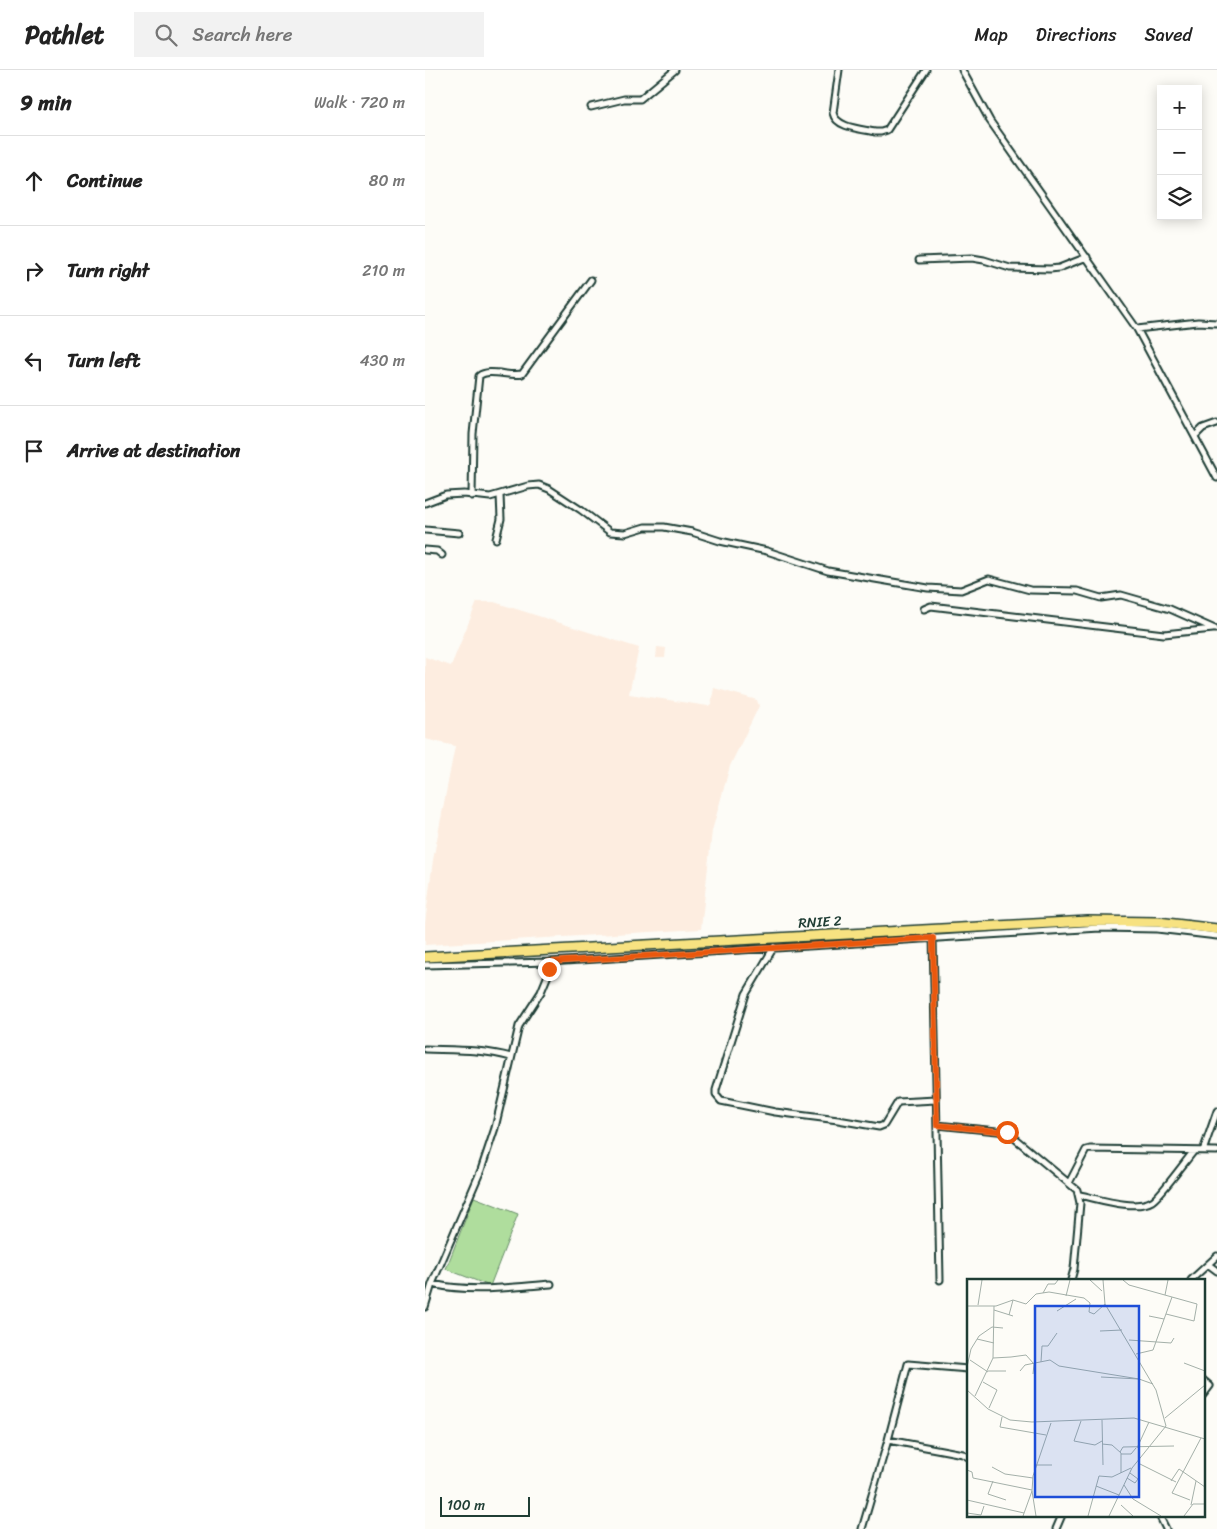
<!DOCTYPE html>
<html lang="en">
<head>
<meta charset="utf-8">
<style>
	:root { --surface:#fff; --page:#f2f2f2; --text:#222; --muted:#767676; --line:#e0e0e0 }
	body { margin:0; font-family:Sriracha,sans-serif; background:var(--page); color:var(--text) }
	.controls { position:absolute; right:15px; top:15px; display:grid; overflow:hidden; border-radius:0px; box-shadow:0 2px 12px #0003 }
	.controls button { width:45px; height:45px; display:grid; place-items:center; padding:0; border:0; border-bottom:1px solid var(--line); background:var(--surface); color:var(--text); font:25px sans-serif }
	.scale { position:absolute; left:15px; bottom:12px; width:90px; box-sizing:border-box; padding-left:5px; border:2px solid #1f3d34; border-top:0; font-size:14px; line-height:18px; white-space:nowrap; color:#1f3d34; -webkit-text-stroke:4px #fdfcf7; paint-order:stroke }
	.stop { position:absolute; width:15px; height:15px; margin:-11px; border:4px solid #ea580c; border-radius:50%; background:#fff }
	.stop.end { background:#ea580c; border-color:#fff; box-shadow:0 1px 5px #0008 }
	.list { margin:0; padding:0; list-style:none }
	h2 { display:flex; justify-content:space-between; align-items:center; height:65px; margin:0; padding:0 20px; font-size:21px }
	h2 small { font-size:16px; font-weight:400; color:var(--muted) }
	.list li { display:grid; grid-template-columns:32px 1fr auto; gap:15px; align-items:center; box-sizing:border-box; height:90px; padding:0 20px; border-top:1px solid var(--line) }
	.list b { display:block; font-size:19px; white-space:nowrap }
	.list em { font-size:16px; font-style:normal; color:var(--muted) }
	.icon { flex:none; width:28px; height:28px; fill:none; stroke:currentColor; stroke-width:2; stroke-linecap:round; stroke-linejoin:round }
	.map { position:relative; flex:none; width:792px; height:1459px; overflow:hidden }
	header { display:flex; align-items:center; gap:30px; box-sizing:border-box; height:70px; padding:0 25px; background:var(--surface); border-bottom:1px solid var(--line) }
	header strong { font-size:24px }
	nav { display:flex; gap:28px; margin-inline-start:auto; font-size:18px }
	.search { width:350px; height:45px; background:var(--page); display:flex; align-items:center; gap:12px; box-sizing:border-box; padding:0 18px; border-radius:0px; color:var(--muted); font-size:19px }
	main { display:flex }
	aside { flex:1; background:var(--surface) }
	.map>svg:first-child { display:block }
	.built { fill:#fdede0 }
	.green { fill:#afdd9d; stroke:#678d68 }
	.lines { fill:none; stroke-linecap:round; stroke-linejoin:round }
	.minor-casing { stroke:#1f3d34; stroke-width:9 }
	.trunk-casing { stroke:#1f3d34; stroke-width:12 }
	.minor { stroke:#fdfcf7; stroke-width:5 }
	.trunk { stroke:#f7e281; stroke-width:9 }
	.route { stroke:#ea580c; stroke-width:6 }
	.labels { text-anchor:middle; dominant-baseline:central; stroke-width:4; stroke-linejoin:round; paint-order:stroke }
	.street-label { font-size:14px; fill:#1f3d34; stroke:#fdfcf7 }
	.inset-road { fill:none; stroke:#a4b0a9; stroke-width:1 }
	.view { fill:#1d4ed8; fill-opacity:0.15; stroke:#1d4ed8; stroke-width:2.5 }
	.inset-edge { fill:none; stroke:#1f3d34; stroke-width:2.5 }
</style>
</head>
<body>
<header>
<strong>Pathlet</strong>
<div class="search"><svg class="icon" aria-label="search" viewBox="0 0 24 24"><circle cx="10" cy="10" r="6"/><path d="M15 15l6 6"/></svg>Search here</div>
<nav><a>Map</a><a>Directions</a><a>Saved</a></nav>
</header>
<main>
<aside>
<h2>9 min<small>Walk · 720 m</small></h2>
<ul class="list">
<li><svg class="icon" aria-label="ahead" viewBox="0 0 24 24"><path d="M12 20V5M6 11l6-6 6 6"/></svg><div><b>Continue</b></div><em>80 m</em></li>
<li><svg class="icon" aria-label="right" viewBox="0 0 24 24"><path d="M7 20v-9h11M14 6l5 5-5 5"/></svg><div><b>Turn right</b></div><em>210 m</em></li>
<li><svg class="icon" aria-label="left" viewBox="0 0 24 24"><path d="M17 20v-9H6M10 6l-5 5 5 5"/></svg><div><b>Turn left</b></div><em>430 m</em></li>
<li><svg class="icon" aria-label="arrive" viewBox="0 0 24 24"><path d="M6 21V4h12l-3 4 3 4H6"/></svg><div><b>Arrive at destination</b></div></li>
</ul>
</aside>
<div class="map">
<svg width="792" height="1459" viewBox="0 0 792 1459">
	<rect width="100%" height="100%" fill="#fdfcf7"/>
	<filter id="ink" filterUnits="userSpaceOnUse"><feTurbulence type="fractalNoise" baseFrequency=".02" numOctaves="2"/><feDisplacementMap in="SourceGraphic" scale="10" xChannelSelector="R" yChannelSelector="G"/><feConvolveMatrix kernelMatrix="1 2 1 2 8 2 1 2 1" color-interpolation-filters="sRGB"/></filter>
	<g filter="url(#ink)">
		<path class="built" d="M52 532H69L214 578 204 624 283 636 286 634 289 618 332 630 334 636 305 696 287 761 276 859 0 875V854L8 790 30 676 0 669V587L26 596Z
			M232 577 241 578 240 588H231Z"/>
		<path class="green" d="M49 1127 93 1144 65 1216 21 1199Z"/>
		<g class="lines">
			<g class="minor-casing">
				<path id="minor" d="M414 0 408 43C411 58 437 59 450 62H456L462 60 501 0
					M537 0 565 51 712 259 792 408
					M166 37 199 29H215L250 0
					M494 190 547 188 559 190 585 198 625 199 634 198 662 187
					M712 259 773 252 792 253
					M770 366 778 358 792 353
					M47 426 48 364 54 306C64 298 84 307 97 304L166 210
					M0 433 21 425 39 424 65 427 103 416 114 415 124 419 156 440 185 462 200 463 220 457H239L267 462 295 471 342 481 403 501 503 518 536 520 564 509 605 520 652 521 676 528 696 525 745 539 790 559
					M0 460 34 463
					M71 469 76 449 75 425
					M0 480 12 481 17 485
					M499 539 506 536 739 564 788 559
					M508 867 515 1210
					M349 877 321 924 291 1020V1025L296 1031 350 1042 413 1050 454 1057 459 1055 473 1032 511 1030
					M0 895 124 892 675 858 732 859 792 866
					M0 979C29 980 58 979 86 987
					M512 1055 582 1062 652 1120 655 1133 649 1199 646 1210
					M778 1081 792 1041
					M644 1113 661 1080 665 1079 792 1081
					M655 1125C674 1129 710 1141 727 1131 735 1127 761 1090 769 1081
					M784 1195 792 1201
					M766 1210 792 1186
					M7 1214C47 1223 86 1217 126 1214
					M0 1237 7 1214 56 1100 70 1058 94 956 116 922 123 905 124 892
					M778 1310 785 1316 778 1325
					M463 1370 538 1384 543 1387
					M734 1445 741 1459
					M437 1459 463 1370 483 1294 543 1299
					M631 1459 637 1445"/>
			</g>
			<g class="trunk-casing">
				<path id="trunk" d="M0 887 663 851 733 852 792 859"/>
			</g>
			<use href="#minor" class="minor"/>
			<use href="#trunk" class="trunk"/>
		</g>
	</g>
	<g class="lines" filter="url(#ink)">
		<path class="route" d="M124 899V892L508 868 512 1055 582 1062"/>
	</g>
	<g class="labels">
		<g class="street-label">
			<text transform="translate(395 852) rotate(-3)">RNIE 2</text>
		</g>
	</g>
	<g transform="translate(542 1209)">
		<rect width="238" height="238" fill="#fdfcf7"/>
		<path class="inset-road" d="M123 1 135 12M136 1 138 25 189 111 199 147 165 189 142 237M156 1 162 6 230 25 227 42 199 35M76 14 81 5H88L91 1M198 16 201 1M99 17 103 1M11 26 15 1M0 27H29L46 21 59 25 69 15 82 13 117 19 123 24 122 33 127 35 138 25M27 31 46 37M90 32 109 20M42 36 46 21M182 37 197 40M133 52 155 51M10 60 27 64M162 61 204 64 207 59M169 75 186 71 205 18M44 78 59 76 67 85 66 95M26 79 44 78M3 81 21 93M74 83 75 67H81L90 54M217 84 238 92M0 88 4 70 12 57 25 48 36 49M21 92H39M53 92 58 86 83 81 92 87 172 100M134 98 172 100 186 105M16 103 30 111 22 129M0 111 21 130 43 141 65 143 167 139 238 160M8 117 26 79 27 27M35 138 33 148 79 156M198 139 238 106M135 141 136 186M114 142 107 162 128 166 135 162M135 165 145 166 154 174V194M170 169 182 143M153 173 156 168 207 167M154 175H164L169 169M171 184 209 203M69 186H85M25 188 38 195 66 199M0 191 5 193 6 199 65 211M160 199 168 204 171 200 163 194M26 202 21 215 39 221M204 202 212 190 238 208M157 206 166 220 194 237M129 207 152 216M0 221 57 234M223 221 205 214 234 159M154 226 166 237M224 226 229 202M0 234 14 236 17 227M56 237 65 212M69 237 65 212 66 197 84 144M121 237 132 197 145 198 164 189M217 237 226 225H238"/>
		<path class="view" d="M68 27H172V218H68Z"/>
		<rect width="238" height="238" class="inset-edge"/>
	</g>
</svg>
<div class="controls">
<button>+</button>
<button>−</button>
<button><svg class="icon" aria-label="layers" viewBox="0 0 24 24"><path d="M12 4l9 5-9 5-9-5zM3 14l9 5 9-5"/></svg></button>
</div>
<div class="scale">100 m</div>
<div class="stop" style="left:582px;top:1062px"></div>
<div class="stop end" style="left:124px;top:899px"></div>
</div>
</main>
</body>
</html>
